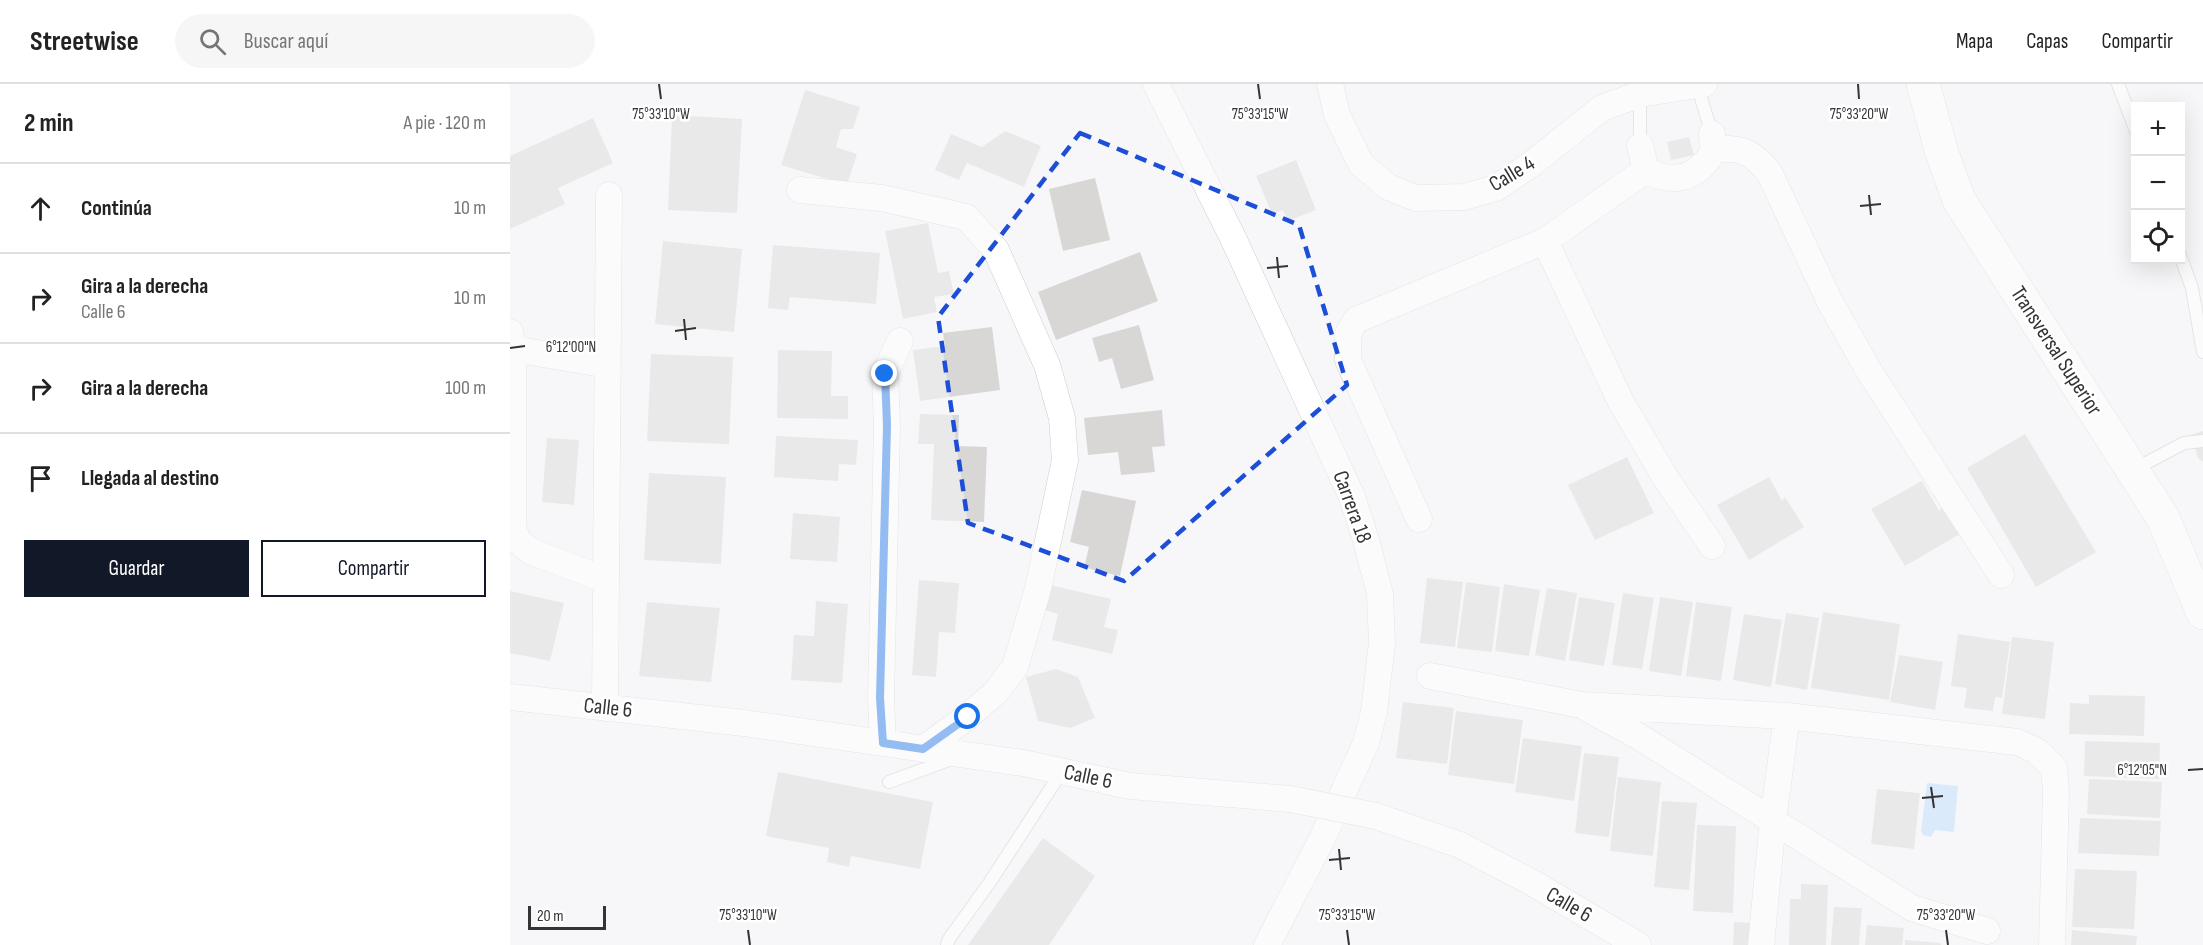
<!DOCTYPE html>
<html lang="es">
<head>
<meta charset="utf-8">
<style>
	:root { --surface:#fff; --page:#f6f6f6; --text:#222; --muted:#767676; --line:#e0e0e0; --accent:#111827 }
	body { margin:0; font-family:"Sofia Sans Condensed",sans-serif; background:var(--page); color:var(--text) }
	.controls { position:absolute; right:18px; top:18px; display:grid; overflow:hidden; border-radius:0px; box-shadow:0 6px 24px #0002 }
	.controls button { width:54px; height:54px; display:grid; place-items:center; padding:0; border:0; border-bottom:2px solid var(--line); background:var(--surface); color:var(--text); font:30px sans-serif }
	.scale { position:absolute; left:18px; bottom:15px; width:78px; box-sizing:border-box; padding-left:6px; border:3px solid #343435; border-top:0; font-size:16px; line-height:21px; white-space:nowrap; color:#343435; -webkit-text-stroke:4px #fff; paint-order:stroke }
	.stop { position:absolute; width:18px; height:18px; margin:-14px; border:4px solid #1a73e8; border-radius:50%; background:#fff }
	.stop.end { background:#1a73e8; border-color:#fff; box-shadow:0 2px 6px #0008 }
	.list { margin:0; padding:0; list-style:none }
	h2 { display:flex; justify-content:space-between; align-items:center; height:78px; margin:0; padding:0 24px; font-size:26px }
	h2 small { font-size:20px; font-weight:400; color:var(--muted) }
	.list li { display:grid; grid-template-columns:39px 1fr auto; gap:18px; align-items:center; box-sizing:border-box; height:90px; padding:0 24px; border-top:2px solid var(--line) }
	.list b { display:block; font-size:22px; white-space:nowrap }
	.list p { margin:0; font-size:20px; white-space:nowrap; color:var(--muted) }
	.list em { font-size:20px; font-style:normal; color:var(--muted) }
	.actions { display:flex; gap:12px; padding:18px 24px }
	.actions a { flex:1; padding:14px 0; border:2px solid var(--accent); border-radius:0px; text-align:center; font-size:21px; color:var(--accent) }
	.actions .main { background:var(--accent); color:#fff }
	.icon { flex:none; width:33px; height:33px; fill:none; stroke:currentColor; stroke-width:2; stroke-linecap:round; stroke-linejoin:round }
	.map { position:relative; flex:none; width:1693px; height:861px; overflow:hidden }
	header { display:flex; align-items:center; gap:36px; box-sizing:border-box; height:84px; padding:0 30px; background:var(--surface); border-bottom:2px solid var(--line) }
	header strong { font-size:28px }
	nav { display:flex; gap:33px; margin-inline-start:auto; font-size:21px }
	.search { width:420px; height:54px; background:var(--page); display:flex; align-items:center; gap:15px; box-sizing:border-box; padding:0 21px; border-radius:33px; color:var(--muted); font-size:22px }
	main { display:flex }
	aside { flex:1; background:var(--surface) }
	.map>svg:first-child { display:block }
	.water { fill:#b7d9fc }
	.building { fill:#d8d7d6 }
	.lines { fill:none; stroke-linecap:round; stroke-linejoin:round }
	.lane-casing { stroke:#cdcdce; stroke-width:14 }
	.street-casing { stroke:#cdcdce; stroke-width:27 }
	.secondary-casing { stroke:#cdcdce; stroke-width:34 }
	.lane { stroke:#fff; stroke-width:12 }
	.street { stroke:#fff; stroke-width:26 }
	.secondary { stroke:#fff; stroke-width:33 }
	.street-bridge-casing { stroke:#cdcdce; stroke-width:27; stroke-linecap:butt }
	.street-bridge { stroke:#fff; stroke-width:26 }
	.route { stroke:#1a73e8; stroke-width:8 }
	.marked { fill:none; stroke:#1d4ed8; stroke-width:4.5; stroke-dasharray:12 8; stroke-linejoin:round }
	.ticks { fill:none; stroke:#343435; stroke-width:2 }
	.labels { text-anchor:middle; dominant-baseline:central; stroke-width:5; stroke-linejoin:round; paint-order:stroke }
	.street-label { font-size:22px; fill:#343435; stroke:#fff }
	.ticks-label { font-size:15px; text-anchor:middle; fill:#343435; stroke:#fff; stroke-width:5; stroke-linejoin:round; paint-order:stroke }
</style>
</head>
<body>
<header>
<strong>Streetwise</strong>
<div class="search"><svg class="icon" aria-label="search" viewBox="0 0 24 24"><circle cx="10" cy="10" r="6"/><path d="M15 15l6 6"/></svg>Buscar aquí</div>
<nav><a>Mapa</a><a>Capas</a><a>Compartir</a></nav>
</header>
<main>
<aside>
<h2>2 min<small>A pie · 120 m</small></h2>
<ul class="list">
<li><svg class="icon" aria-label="ahead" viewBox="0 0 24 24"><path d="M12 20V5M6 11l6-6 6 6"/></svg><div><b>Continúa</b></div><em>10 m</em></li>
<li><svg class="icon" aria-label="right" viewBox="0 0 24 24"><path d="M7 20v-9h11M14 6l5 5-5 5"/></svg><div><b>Gira a la derecha</b><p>Calle 6</p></div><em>10 m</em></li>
<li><svg class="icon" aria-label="right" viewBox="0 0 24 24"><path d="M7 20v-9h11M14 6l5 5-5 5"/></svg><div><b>Gira a la derecha</b></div><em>100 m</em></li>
<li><svg class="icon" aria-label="arrive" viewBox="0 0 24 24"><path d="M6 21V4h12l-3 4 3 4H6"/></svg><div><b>Llegada al destino</b></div></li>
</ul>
<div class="actions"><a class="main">Guardar</a><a>Compartir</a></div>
</aside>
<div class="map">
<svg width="1693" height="861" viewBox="0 0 1693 861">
	<rect width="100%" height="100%" fill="#f7f7f9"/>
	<path class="water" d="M1417 699 1448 702 1444 748 1425 746 1421 753 1413 751 1411 747Z"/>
	<path class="building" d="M295 6 350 23 343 45H331L326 63 347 70 337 101 271 81Z
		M162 31 232 35 227 129 158 126Z
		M83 34 103 79 48 104 55 120 0 145V72Z
		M495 47 531 62 514 103 457 79 449 96 425 86 441 50 472 63Z
		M1179 53 1184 71 1161 76 1157 58Z
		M786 76 806 126 778 137 773 126 762 130 746 92Z
		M585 94 600 156 553 167 539 105Z
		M418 139 428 189 439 187 444 210 424 213 427 228 393 235 375 147Z
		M153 157 232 165 224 248 145 240Z
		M263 161 370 169 366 220 280 213 278 226 258 224Z
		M630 168 648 217 546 256 528 208Z
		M629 241 644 296 611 305 602 274 589 278 582 254Z
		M482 243 490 306 410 317 403 266 435 262 433 249Z
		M268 266 322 267 321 312H338V335L267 334Z
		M141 270 223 273 219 360 137 357Z
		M652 326 655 362 642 363 645 388 611 391 608 368 578 371 574 334Z
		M410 330 449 331 448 362 477 363 474 438 421 436 424 360H408Z
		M1693 347V378L1688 374 1681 351Z
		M1515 350 1586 468 1526 503 1457 384Z
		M266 352 348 356 346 381 329 380 328 397 264 393Z
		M37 354 69 356 64 421 32 418Z
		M1117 373 1144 429 1085 456 1058 401Z
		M139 389 216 393 211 480 134 476Z
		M1259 393 1272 417 1275 413 1294 443 1239 476 1207 421Z
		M1412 397 1429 427 1433 422 1450 450 1395 482 1361 425Z
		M572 406 626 417 610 492 574 484 579 463 560 458Z
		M283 429 330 433 327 478 280 475Z
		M917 494 953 498 945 563 910 559Z
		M409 496 449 499 445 549 429 548 426 593 402 591Z
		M956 498 990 503 982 568 947 564Z
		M994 500 1030 506 1019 572 985 567Z
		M540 501 601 515 594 543 608 546 602 570 542 556 548 530 534 526Z
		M1037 504 1067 509 1055 577 1025 571Z
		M0 507 54 519 40 577 0 569Z
		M1113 509 1144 514 1132 585 1102 581Z
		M1069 513 1105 519 1094 582 1059 576Z
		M1150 513 1183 518 1171 592 1139 587Z
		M306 517 338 520 332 599 281 596 284 551 304 552Z
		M137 518 210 524 201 598 129 592Z
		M1186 518 1222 523 1211 597 1176 592Z
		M1313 528 1390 540 1379 616 1301 604Z
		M1276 529 1309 534 1297 606 1265 600Z
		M1234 530 1272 536 1261 603 1223 596Z
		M1448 550 1500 558 1492 614 1485 613 1483 627 1454 624 1457 604 1441 602Z
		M1502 553 1544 558 1535 635 1492 630Z
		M1389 571 1433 578 1425 626 1380 618Z
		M546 585 568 593 585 634 560 644 528 637 516 593Z
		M1579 611 1635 612 1634 652 1559 650 1560 619 1579 620Z
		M893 618 944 624 937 680 886 674Z
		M946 627 1013 636 1004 700 938 691Z
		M1013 654 1072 662 1064 717 1005 708Z
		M1575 657 1650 659 1649 695 1574 692Z
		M1074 669 1109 673 1099 753 1065 749Z
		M268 688 423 718 410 785 341 772 339 783 317 778 319 764 256 752Z
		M1108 693 1151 698 1143 772 1100 767Z
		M1579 695 1652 698 1650 734 1577 730Z
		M1367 705 1410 709 1404 765 1361 760Z
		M1152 717 1187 719 1179 806 1144 803Z
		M1570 734 1651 737 1649 772 1568 769Z
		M1187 741 1226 742 1223 829 1183 827Z
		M533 754 585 792 539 861H458Z
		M1565 785 1627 787 1624 845 1562 843Z
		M1291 800 1318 801 1316 861H1279L1280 815H1291Z
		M1324 823 1352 824 1349 861H1321Z
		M1224 838 1246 839 1244 861H1223Z
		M1357 841 1394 844 1392 861H1355Z
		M1562 846 1627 852 1626 861H1561Z
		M1395 856 1431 859V861H1395Z"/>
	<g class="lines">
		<g class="lane-casing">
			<path id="lane" d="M1608 0 1626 47
				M1187 1 1202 50
				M1130 62V10
				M1670 171 1682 204 1693 268
				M1623 386 1674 359 1693 357
				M379 698 444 674
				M437 861 439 855 480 798 552 687"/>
		</g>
		<g class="street-casing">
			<path id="street" d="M646 0 723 154 842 413 856 456 870 510 872 559 864 628 856 659 812 755 757 861
				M820 0 827 31 851 80 878 103 906 114 954 113 986 104 1020 81 1092 24 1130 10 1194 0
				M1130 62 1136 86C1156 97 1176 98 1193 81 1197 77 1202 70 1203 65 1203 60 1202 54 1202 50
				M1203 65C1232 64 1240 66 1259 88L1320 218 1359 287 1491 491
				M290 106 372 114 456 133 486 166 537 281 552 334 555 376 528 505 505 583 485 609 457 633 413 665
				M1035 157 1111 318 1155 393 1202 462
				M0 248 3 265V443L8 457 20 467 96 496
				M3 265 98 281
				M909 435 838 276V250L846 236 1035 157 1136 86
				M920 592 1072 621 1277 632 1507 658 1527 667 1544 684 1546 706 1542 861
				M0 613 234 639 513 679 620 702 780 715
				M95 624 99 111
				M1078 625 1128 652 1402 824 1477 847
				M373 659 371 614 377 342 375 290 390 257
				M866 732 950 761 1021 798 1128 861
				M1251 861 1263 736 1277 632"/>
		</g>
		<g class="secondary-casing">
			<path id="secondary" d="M1413 0 1432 69 1449 116 1653 434 1693 529"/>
		</g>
		<use href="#lane" class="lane"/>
		<use href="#street" class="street"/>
		<use href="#secondary" class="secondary"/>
		<g class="street-bridge-casing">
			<path id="street-bridge" d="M780 715 866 732"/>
		</g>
		<use href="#street-bridge" class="street-bridge"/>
	</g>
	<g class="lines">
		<path class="route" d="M375 290 377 342 370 614 373 659 413 665 458 633"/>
	</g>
	<path d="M0 0H1693V861H0ZM570 49 789 141 837 301 614 497 458 439 428 233Z" fill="#f7f7f9" fill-opacity=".55" fill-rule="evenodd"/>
	<path class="marked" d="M570 49 789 141 837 301 614 497 458 439 428 233Z"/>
	<path class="ticks" d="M149 0 151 15M748 0 750 15M1348 0 1349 15M1359 111 1361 131M1350 122 1371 120M767 173 769 194M757 184 778 182M174 235 176 256M165 247 186 244M0 264 15 262M1678 686 1693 685M1421 703 1424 724M1412 714 1433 712M829 765 831 786M819 776 840 774M238 846 240 861M837 846 839 861M1436 846 1438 861"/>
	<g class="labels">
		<g class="street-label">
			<text transform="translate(1002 90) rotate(-31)">Calle 4</text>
			<text transform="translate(1546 267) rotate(57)">Transversal Superior</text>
			<text transform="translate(842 423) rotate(70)">Carrera 18</text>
			<text transform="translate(98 624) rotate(6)">Calle 6</text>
			<text transform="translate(578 693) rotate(12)">Calle 6</text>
			<text transform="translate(1059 821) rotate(30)">Calle 6</text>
		</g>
	</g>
	<g class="ticks-label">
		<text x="151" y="35">75°33'10"W</text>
		<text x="750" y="35">75°33'15"W</text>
		<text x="1349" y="35">75°33'20"W</text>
		<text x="61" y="268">6°12'00"N</text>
		<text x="1632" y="691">6°12'05"N</text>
		<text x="238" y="836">75°33'10"W</text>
		<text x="837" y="836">75°33'15"W</text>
		<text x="1436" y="836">75°33'20"W</text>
	</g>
</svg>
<div class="controls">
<button>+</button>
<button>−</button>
<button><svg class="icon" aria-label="locate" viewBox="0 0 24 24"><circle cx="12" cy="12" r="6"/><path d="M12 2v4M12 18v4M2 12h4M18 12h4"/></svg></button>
</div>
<div class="scale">20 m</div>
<div class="stop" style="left:458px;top:633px"></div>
<div class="stop end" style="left:375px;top:290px"></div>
</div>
</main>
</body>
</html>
